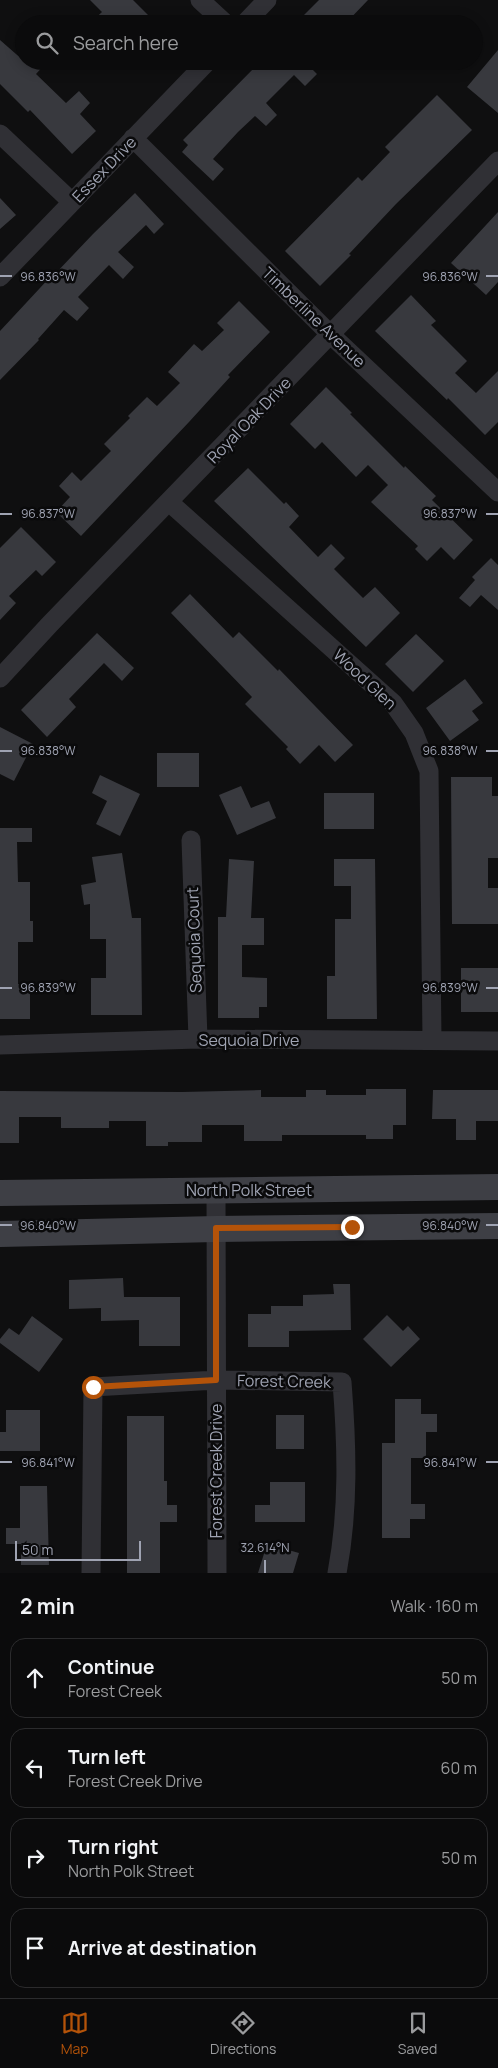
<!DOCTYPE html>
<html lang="en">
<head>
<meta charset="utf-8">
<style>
	:root { --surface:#0b0b0c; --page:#19191a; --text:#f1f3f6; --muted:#9a9b9d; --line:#2b2b2d; --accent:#b45309 }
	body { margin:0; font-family:Manrope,sans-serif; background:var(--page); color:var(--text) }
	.scale { position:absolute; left:15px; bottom:12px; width:126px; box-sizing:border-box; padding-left:5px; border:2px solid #9fa3b2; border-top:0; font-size:14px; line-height:18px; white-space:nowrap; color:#9fa3b2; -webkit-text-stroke:4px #0a0a0b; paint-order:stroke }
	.stop { position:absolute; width:15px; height:15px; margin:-11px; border:4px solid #b45309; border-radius:50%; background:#fff }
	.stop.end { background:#b45309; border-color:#fff; box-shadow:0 1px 5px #0008 }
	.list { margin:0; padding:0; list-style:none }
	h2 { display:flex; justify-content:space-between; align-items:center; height:65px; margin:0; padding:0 20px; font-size:21px }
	h2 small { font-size:16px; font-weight:400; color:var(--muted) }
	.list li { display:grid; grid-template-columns:32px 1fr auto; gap:15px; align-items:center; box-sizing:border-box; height:80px; margin:0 10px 10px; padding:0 10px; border:1px solid var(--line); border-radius:15px }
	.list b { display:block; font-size:19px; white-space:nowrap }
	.list p { margin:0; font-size:16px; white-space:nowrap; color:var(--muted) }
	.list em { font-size:16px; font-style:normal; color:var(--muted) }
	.icon { flex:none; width:28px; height:28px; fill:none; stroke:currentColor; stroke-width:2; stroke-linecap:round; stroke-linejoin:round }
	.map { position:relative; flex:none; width:498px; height:1573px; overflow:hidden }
	.search { position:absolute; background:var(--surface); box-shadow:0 2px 12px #0003; left:15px; right:15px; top:15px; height:55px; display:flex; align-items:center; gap:12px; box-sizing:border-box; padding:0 18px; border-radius:28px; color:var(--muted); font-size:19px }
	.sheet { height:425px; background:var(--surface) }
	nav { display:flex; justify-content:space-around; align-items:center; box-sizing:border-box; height:70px; border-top:1px solid var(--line); background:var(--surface); font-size:14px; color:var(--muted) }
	nav a { display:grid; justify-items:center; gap:2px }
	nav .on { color:var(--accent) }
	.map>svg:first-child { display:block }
	.building { fill:#38393e }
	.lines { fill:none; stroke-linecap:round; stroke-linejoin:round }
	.street { stroke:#303035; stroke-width:19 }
	.secondary { stroke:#3e3f45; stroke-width:26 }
	.route { stroke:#b45309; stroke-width:6 }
	.ticks { fill:none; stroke:#9fa3b2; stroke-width:2 }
	.labels { text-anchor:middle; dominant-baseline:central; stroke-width:5; stroke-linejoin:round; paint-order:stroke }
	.street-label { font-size:16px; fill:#9fa3b2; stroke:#0a0a0b }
	.ticks-label { font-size:12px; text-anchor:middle; fill:#9fa3b2; stroke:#0a0a0b; stroke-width:5; stroke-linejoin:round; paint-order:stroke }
</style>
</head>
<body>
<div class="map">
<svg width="498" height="1573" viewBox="0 0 498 1573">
	<rect width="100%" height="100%" fill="#0f0f10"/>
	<path class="building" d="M90 0H133L157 24H89L102 12Z
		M319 0H368L345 24H295Z
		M0 40 24 61H48L36 74 66 103 79 91 90 103 80 114 96 131 72 154 30 110 28 112 0 84Z
		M498 50V113L467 87Z
		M261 61H308L306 63 317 74 305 86 294 75 266 103 277 115 266 126 255 116 238 132 213 159 224 169 213 181 182 152 188 145 183 140Z
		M437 95 472 130 396 204 349 254 351 255 320 286 285 251 358 177 362 181 390 152 385 147Z
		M135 193 164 224 154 234 146 225 118 252 134 267 123 279 109 265 78 297 89 308 77 321 64 310 38 339 39 340 0 380V331L53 274 54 275 93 234Z
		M0 198 16 215 0 229Z
		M498 212V282L486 295 451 263Z
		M411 295 436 321 431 325 467 361 455 373 476 393 498 371V422L485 435 448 398 447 400 375 331Z
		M239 301 270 332 228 375 230 377 189 422 81 536 56 512 70 497 59 486 72 472 81 481 111 451 104 444 130 418 128 416 147 397 157 406 180 383 168 372 194 344 202 351 224 330 217 323Z
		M326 387 352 413 350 414 404 468 405 466 436 496 432 500 473 540 454 560 441 547 427 561 415 549 418 546 371 502 388 485 368 465 356 477 322 442 315 449 290 424Z
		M248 468 284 504 286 502 299 516 289 527 318 557 331 544 345 558 334 569 363 598 375 587 400 613 366 647 214 501Z
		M21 527 56 562 42 576 36 570 9 596 16 603 0 620V548Z
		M491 558 498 565V610L481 595 470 607 459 598 475 580 472 577Z
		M190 594 233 638 239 632 278 671 279 669 353 745 335 762 319 745 300 764 286 749 288 747 245 704 252 697 171 613Z
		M97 633 134 668 122 681 104 663 69 699 76 707 47 737 21 710Z
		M416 634 444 661 413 692 385 664Z
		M465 679 483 703 472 711 479 720 450 741 426 708Z
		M0 727 33 744 14 781 0 774Z
		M157 753H199V787H157Z
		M100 775 140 794 120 836 96 824 107 801 92 793Z
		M451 777H492V796H498V858H488V888H498V924H452Z
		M241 786 251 808 269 801 276 818 237 835 219 795Z
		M324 793H374V829H324Z
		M0 828H32V842H17L18 882H30V921H33V942H18V984H30V1019H0Z
		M122 853 132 918H141L142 1015H91V978H106V939H90V904L84 905 81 885 96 882 92 857Z
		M229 859 254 861 251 918H264V945H242V977L267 978V1007H259V1018H218V917H226Z
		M334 859H375L377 1019H327V976H335V919H351V886H334Z
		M461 968H498V1012H461Z
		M366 1089H406V1125H393V1139H366V1135H282V1141H244V1125H202V1142H168V1146H146V1121H109V1128H61V1117H19V1143H0V1091L182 1092 261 1090V1097H306V1090H326V1095H366Z
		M433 1090H498V1121H476V1140H456V1119H432Z
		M123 1278 124 1297H180V1346H139V1320L101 1321V1308L69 1309V1280Z
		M333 1284H350L351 1330 289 1331V1347H248V1314H271V1306H303V1295L334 1294Z
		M387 1315 403 1331 408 1326 420 1339 391 1367 363 1339Z
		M32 1316 63 1339 39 1372 0 1343V1339L9 1328 19 1335Z
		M395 1399H421V1414H437V1432H426V1458H411V1504H425V1519H410V1538H382V1443H395Z
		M6 1410H40V1451H0V1432H6Z
		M276 1415H304V1449H276Z
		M127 1416H164V1481H167V1505H177V1522H160V1573H127Z
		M270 1482H305V1522H255V1505H270Z
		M20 1486H47L49 1565H21V1544H6V1528H20Z
		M267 1544 299 1553 293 1573H258Z"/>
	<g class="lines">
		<path class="street" d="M200 0 226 24
			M244 24 267 0
			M0 134 72 202
			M133 138 331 335 498 492
			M0 277 208 61
			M169 502 393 703 414 733 429 771 432 1040
			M0 678 50 624 498 161
			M191 840 198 1039
			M0 1045 198 1039 498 1041
			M216 1190 217 1573
			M91 1573 93 1387 217 1380 342 1382C347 1446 349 1510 337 1573"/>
		<path class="secondary" d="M0 1193 498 1187
			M0 1234 216 1229 498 1226"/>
	</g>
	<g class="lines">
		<path class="route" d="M93 1387 216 1380V1228L352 1227"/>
	</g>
	<path class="ticks" d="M0 276H12M486 276H498M0 514H12M486 514H498M0 751H12M486 751H498M0 988H12M486 988H498M0 1225H12M486 1225H498M0 1462H12M486 1462H498M265 1560V1573"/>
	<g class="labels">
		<g class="street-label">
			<text transform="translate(104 169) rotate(-46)">Essex Drive</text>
			<text transform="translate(314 317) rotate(44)">Timberline Avenue</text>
			<text transform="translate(249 420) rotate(-46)">Royal Oak Drive</text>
			<text transform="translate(365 679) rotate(43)">Wood Glen</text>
			<text transform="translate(194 940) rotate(-92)">Sequoia Court</text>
			<text x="249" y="1040">Sequoia Drive</text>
			<text x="249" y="1190">North Polk Street</text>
			<text transform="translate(284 1381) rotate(1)">Forest Creek</text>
			<text transform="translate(216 1471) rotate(-90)">Forest Creek Drive</text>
		</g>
	</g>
	<g class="ticks-label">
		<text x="450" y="281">96.836°W</text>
		<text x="48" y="281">96.836°W</text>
		<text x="450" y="518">96.837°W</text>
		<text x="48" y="518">96.837°W</text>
		<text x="450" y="755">96.838°W</text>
		<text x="48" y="755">96.838°W</text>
		<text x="450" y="992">96.839°W</text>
		<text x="48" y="992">96.839°W</text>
		<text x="450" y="1230">96.840°W</text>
		<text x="48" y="1230">96.840°W</text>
		<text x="450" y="1467">96.841°W</text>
		<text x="48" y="1467">96.841°W</text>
		<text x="265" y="1552">32.614°N</text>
	</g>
</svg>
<div class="scale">50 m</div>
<div class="stop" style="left:93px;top:1387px"></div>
<div class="stop end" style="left:352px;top:1227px"></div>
<div class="search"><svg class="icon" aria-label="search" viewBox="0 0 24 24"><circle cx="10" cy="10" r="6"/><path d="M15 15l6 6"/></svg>Search here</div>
</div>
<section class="sheet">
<h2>2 min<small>Walk · 160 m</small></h2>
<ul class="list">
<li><svg class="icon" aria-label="ahead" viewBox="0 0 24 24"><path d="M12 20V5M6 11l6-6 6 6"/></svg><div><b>Continue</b><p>Forest Creek</p></div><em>50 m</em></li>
<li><svg class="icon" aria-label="left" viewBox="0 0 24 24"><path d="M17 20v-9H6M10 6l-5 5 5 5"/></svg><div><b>Turn left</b><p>Forest Creek Drive</p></div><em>60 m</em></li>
<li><svg class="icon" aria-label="right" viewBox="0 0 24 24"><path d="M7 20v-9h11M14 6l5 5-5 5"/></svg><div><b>Turn right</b><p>North Polk Street</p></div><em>50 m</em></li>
<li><svg class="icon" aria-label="arrive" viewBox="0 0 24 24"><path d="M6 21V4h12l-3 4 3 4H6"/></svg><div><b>Arrive at destination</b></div></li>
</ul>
</section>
<nav>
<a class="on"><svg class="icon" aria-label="map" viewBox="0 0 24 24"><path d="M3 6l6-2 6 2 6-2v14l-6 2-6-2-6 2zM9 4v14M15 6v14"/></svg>Map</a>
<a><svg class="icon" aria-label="directions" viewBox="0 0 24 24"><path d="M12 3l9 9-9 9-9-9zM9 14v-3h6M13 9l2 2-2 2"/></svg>Directions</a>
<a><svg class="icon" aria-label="saved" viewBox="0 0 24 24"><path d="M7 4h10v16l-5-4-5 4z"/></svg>Saved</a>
</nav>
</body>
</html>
